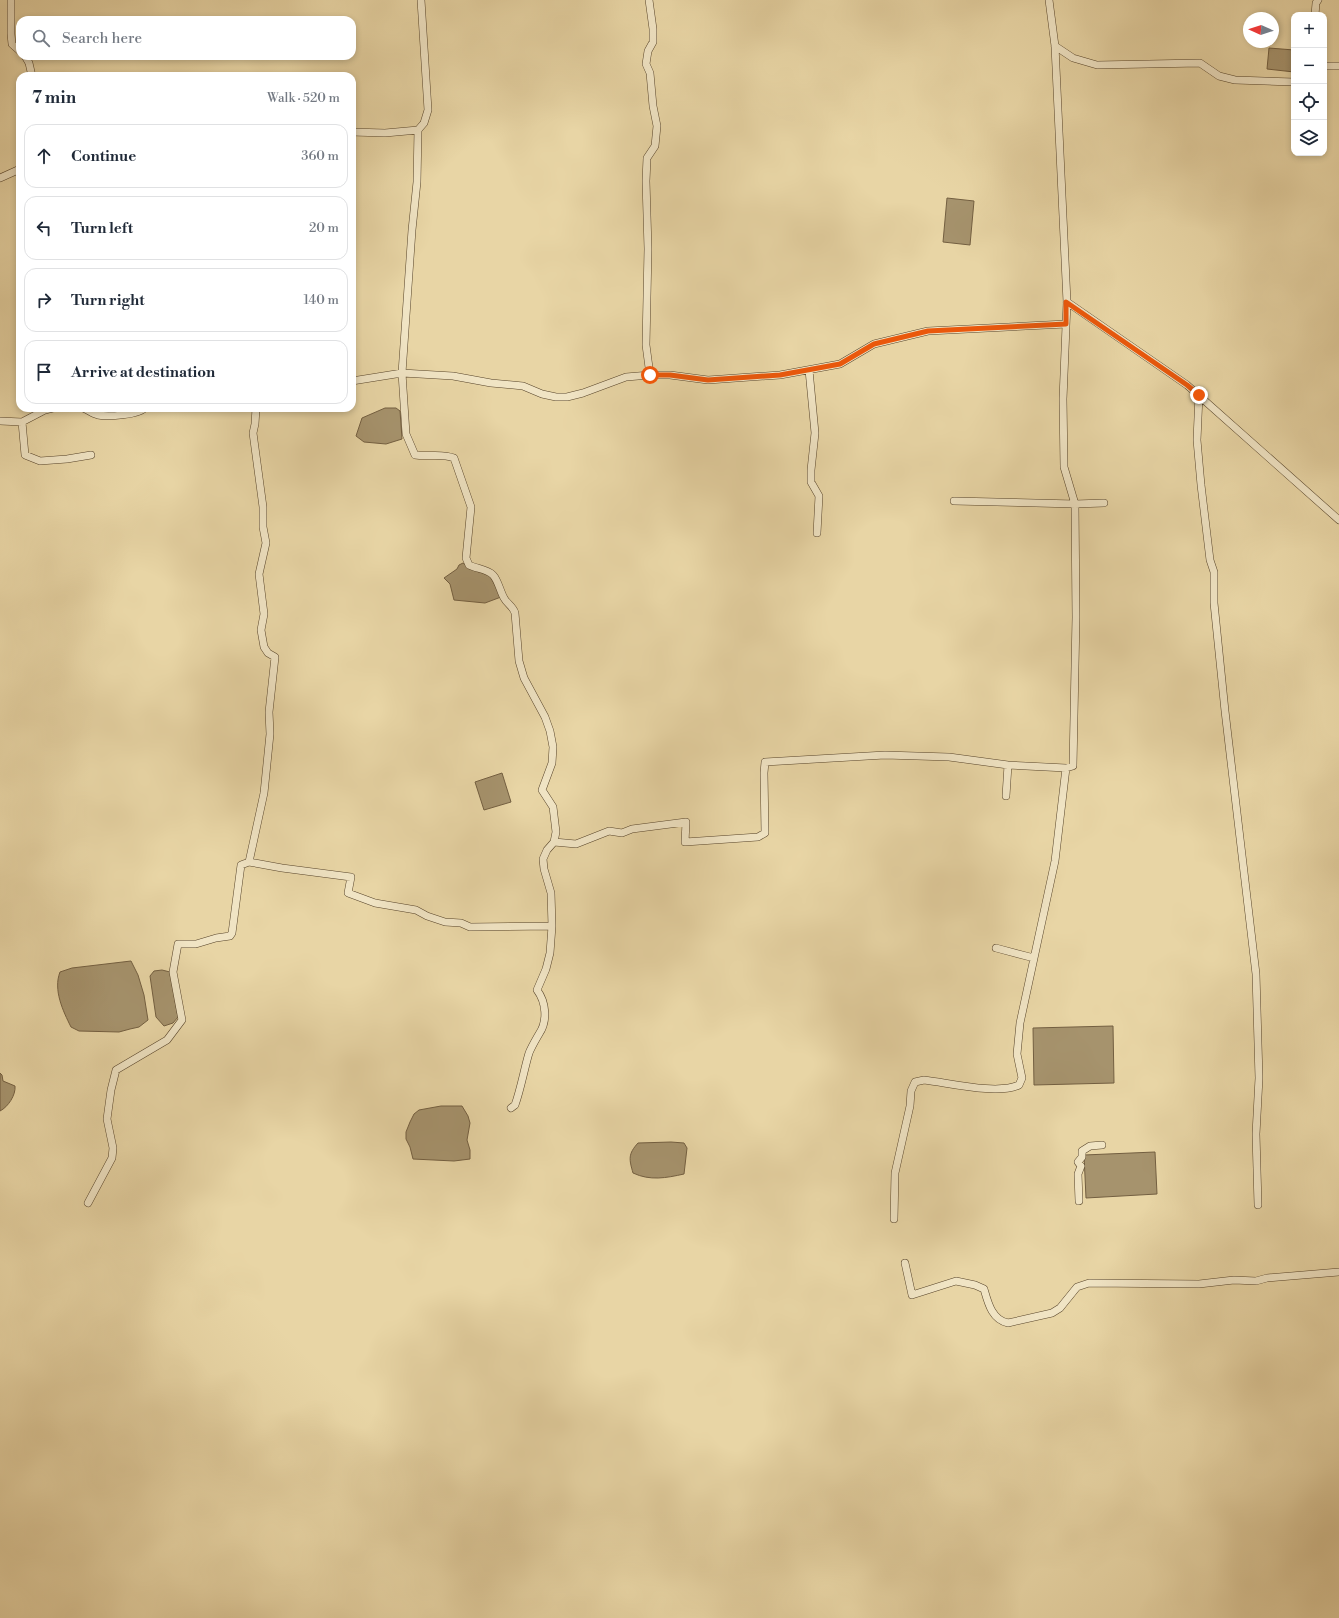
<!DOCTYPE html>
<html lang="en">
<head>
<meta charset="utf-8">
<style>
	:root { --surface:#fff; --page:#f2f2f3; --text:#1f2937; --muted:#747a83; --line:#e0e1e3 }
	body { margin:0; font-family:"Libre Bodoni",serif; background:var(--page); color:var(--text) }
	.controls { position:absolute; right:12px; top:12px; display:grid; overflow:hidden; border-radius:8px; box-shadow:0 2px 6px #0003 }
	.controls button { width:36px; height:36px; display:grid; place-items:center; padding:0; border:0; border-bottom:1px solid var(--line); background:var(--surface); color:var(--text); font:20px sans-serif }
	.compass { position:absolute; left:1243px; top:12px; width:36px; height:36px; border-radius:50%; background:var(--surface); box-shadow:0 2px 6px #0003; rotate:273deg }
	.stop { position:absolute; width:12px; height:12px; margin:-9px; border:3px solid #ea580c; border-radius:50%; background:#fff }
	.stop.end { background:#ea580c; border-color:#fff; box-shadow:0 1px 4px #0008 }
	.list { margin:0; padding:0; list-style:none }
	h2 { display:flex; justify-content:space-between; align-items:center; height:52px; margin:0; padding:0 16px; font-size:17px }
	h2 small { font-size:13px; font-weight:400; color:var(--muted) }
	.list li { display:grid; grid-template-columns:26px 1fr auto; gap:12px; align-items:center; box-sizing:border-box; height:64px; margin:0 8px 8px; padding:0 8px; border:1px solid var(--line); border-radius:12px }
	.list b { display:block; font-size:15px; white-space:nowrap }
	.list em { font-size:13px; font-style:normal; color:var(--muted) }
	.icon { flex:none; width:22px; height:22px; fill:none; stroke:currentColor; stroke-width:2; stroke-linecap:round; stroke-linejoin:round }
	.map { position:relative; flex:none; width:1339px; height:1618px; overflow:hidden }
	.search { position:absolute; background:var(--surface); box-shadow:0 2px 6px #0003; left:16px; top:16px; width:340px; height:44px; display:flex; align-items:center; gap:10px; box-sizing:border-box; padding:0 14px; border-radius:12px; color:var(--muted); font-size:15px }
	.panel { position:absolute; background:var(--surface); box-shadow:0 2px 6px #0003; left:16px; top:72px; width:340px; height:340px; border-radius:12px }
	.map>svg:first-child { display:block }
	.water { fill:#a6936d; stroke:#735f41 }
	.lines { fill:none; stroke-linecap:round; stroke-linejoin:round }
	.street-casing { stroke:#564329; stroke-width:8 }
	.street { stroke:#f0e4c4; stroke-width:7 }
	.route { stroke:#ea580c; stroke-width:5 }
</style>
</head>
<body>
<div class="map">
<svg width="1339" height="1618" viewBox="0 0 1339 1618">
	<rect width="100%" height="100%" fill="#e8d5a5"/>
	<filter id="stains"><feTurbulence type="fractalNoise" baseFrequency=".005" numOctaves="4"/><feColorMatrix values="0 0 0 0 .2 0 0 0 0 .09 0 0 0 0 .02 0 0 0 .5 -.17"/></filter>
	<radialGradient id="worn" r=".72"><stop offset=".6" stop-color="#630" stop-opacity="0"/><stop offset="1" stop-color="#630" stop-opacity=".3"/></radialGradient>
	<path class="water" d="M1269 48 1294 50V72L1267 69Z
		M947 198 974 201 970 245 943 242Z
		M385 408H396L400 411 402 439 386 444 364 442 356 436 362 418Z
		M463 563 472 570 487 574 491 578 501 597 485 603 454 600 450 584 444 578 457 569 459 565Z
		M502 773 511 802 484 810 475 782Z
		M131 961 138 975 144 995 148 1020 139 1027 130 1029 119 1032 79 1031 71 1027C63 1011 53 990 60 972L72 968Z
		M162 970 170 972 178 1017 173 1023 164 1026 156 1017 150 976 154 971Z
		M1113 1026 1114 1083 1034 1085 1033 1028Z
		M0 1073 2 1075 3 1081 15 1086C16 1095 8 1107 0 1111Z
		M441 1106H462L468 1116 470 1123 467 1140 470 1150V1159L454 1161 413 1159 410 1147 406 1139V1132L410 1122 414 1114 419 1110Z
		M671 1142 684 1143 687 1148 684 1174C666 1178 650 1181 633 1173 629 1159 628 1154 638 1143Z
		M1155 1152 1157 1194 1086 1198 1084 1155Z"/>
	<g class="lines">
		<g class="street-casing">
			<path id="street" d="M11 0V34L12 44 20 51
				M421 0 428 110 424 123 418 130 417 182 412 230 402 373 406 434 415 455C428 457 442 453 454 458L471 507 466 558 469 565C477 569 487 569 493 575 498 580 500 591 504 598 507 604 513 606 515 613L519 661 524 678 545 717 550 731 553 747 552 763 542 790 553 807 556 832 554 842 547 850 543 859 544 869 551 893 552 926 550 953 546 969 537 990C546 1002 548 1021 539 1034 535 1041 532 1046 529 1053 524 1070 521 1088 515 1105L511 1108
				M649 0 653 29V42L648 51 646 64 650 73 653 106 657 126 655 146 647 158 646 181 648 249 646 345 650 375
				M1315 15 1316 3 1318 0
				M1055 46 1073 58 1097 65 1200 63 1219 76 1235 80 1294 82
				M25 56 29 63 32 76
				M1324 66H1339
				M352 132 385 133 418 130
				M0 178 20 169
				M1067 302 1187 385 1339 520
				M809 370 815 433 811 470V482L819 496 817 533
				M352 381 402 373 453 376 491 383 523 386 542 394 556 397H567L583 393 626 377 650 375H670L708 380 780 375 840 364 874 344 928 331 1066 324
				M1199 395 1197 440 1201 485 1210 560 1214 572V603L1225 711 1256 974 1259 1078 1256 1134 1258 1205
				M83 408C88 410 93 414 98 415 109 417 137 415 145 408
				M0 421 22 422 45 410 53 408
				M22 422 25 455 40 461 67 459 91 455
				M954 501 1075 504 1104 503
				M1006 796 1008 765
				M554 842 576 844 609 831 622 833 632 829 686 822 685 842 758 837 765 833 764 773 765 762 885 755 949 757 1008 765 1066 768 1073 766 1076 617 1075 504 1064 467 1063 399 1067 302 1055 46 1049 0
				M249 862 264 793 270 734 269 712 275 657 268 653 264 647 261 630 264 614 259 574 266 543 263 527V507L253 433 255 424 256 408
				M996 948 1034 958
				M1079 1201 1078 1174 1081 1166 1078 1162 1082 1157V1151L1090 1146 1102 1145
				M88 1203 112 1158 113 1148 107 1119 111 1090 116 1070 167 1040 182 1020 173 972 178 944H196L216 938 230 936 232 933 241 865 249 862 282 868 351 877 348 893 375 903 416 910 427 916 445 922 461 923 470 927 552 926
				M894 1219 895 1173 910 1106 911 1091 915 1082 924 1080C950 1083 997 1095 1019 1085L1022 1078 1017 1054 1020 1023 1055 861 1066 768
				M905 1263 912 1295 956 1281 975 1285 984 1289C988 1303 992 1320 1008 1323L1052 1313 1060 1308 1077 1287 1089 1283 1199 1284 1234 1280 1256 1281 1267 1278 1339 1272"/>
		</g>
		<use href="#street" class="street"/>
	</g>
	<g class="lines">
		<path class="route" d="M650 375H670L708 380 780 375 840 364 874 344 928 331 1066 324V302L1187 385 1199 395"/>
	</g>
	<rect width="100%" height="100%" filter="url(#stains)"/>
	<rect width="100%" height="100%" fill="url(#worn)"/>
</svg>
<div class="controls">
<button>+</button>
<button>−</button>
<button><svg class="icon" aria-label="locate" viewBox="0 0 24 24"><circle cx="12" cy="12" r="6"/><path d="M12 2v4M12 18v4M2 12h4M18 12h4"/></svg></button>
<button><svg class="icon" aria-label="layers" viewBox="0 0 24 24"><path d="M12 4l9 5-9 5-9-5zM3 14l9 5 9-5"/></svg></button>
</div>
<svg class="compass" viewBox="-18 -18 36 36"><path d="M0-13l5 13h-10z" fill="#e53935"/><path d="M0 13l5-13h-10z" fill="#747a83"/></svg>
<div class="stop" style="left:650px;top:375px"></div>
<div class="stop end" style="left:1199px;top:395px"></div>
<div class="search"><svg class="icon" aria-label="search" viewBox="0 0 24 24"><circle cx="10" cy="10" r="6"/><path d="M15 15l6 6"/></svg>Search here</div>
<section class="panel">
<h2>7 min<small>Walk · 520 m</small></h2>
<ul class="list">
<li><svg class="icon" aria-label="ahead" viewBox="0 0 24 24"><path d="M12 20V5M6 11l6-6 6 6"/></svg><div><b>Continue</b></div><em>360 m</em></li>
<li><svg class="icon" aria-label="left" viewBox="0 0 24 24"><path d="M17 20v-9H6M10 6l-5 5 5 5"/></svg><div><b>Turn left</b></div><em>20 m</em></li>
<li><svg class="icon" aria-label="right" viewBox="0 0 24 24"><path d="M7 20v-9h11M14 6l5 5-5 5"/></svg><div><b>Turn right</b></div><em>140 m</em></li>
<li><svg class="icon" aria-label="arrive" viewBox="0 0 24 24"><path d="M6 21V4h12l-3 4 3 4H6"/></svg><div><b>Arrive at destination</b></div></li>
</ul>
</section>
</div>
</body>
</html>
